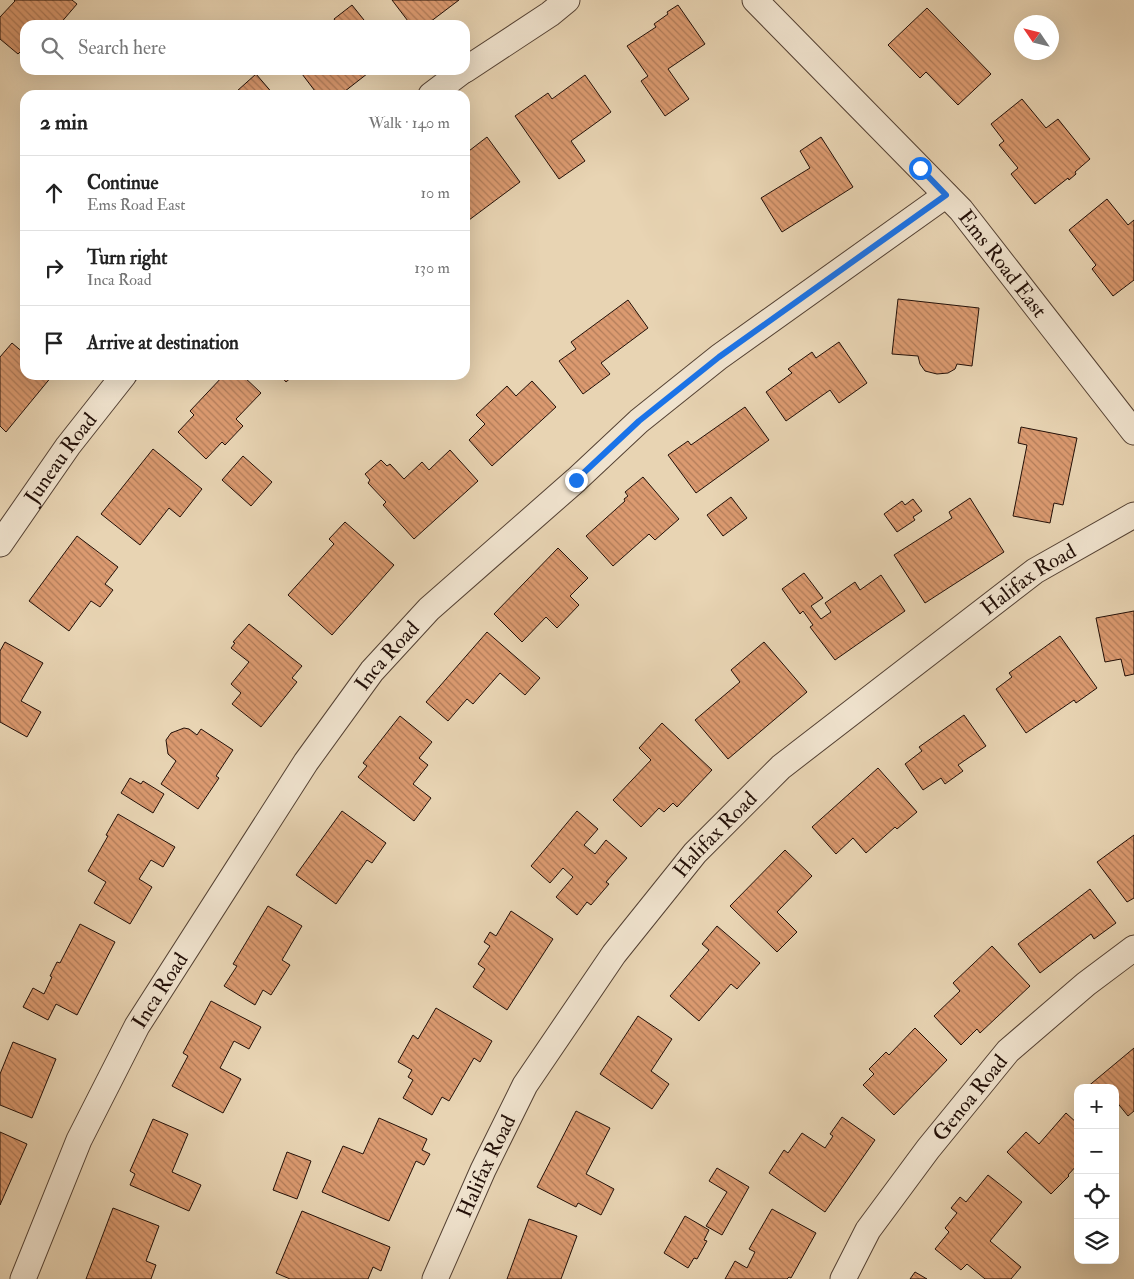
<!DOCTYPE html>
<html lang="en">
<head>
<meta charset="utf-8">
<style>
	:root { --surface:#fff; --page:#f6f6f6; --text:#222; --muted:#767676; --line:#e0e0e0 }
	body { margin:0; font-family:"IM FELL Double Pica",serif; background:var(--page); color:var(--text) }
	.controls { position:absolute; right:15px; bottom:15px; display:grid; overflow:hidden; border-radius:10px; box-shadow:0 5px 20px #0002 }
	.controls button { width:45px; height:45px; display:grid; place-items:center; padding:0; border:0; border-bottom:1px solid var(--line); background:var(--surface); color:var(--text); font:25px sans-serif }
	.compass { position:absolute; left:1014px; top:15px; width:45px; height:45px; border-radius:50%; background:var(--surface); box-shadow:0 5px 20px #0002; rotate:305deg }
	.stop { position:absolute; width:15px; height:15px; margin:-11px; border:4px solid #1a73e8; border-radius:50%; background:#fff }
	.stop.end { background:#1a73e8; border-color:#fff; box-shadow:0 1px 5px #0008 }
	.list { margin:0; padding:0; list-style:none }
	h2 { display:flex; justify-content:space-between; align-items:center; height:65px; margin:0; padding:0 20px; font-size:21px }
	h2 small { font-size:16px; font-weight:400; color:var(--muted) }
	.list li { display:grid; grid-template-columns:32px 1fr auto; gap:15px; align-items:center; box-sizing:border-box; height:75px; padding:0 20px; border-top:1px solid var(--line) }
	.list b { display:block; font-size:19px; white-space:nowrap }
	.list p { margin:0; font-size:16px; white-space:nowrap; color:var(--muted) }
	.list em { font-size:16px; font-style:normal; color:var(--muted) }
	.icon { flex:none; width:28px; height:28px; fill:none; stroke:currentColor; stroke-width:2; stroke-linecap:round; stroke-linejoin:round }
	.map { position:relative; flex:none; width:1134px; height:1279px; overflow:hidden }
	.search { position:absolute; background:var(--surface); box-shadow:0 5px 20px #0002; left:20px; top:20px; width:450px; height:55px; display:flex; align-items:center; gap:12px; box-sizing:border-box; padding:0 18px; border-radius:15px; color:var(--muted); font-size:19px }
	.panel { position:absolute; background:var(--surface); box-shadow:0 5px 20px #0002; left:20px; top:90px; width:450px; height:290px; border-radius:15px }
	.map>svg:first-child { display:block }
	.building { fill:url(#building-back-hatch); stroke:#231008 }
	.lines { fill:none; stroke-linecap:round; stroke-linejoin:round }
	.minor-casing { stroke:#544133; stroke-width:27 }
	.minor { stroke:#f0e3ce; stroke-width:25 }
	.route { stroke:#1a73e8; stroke-width:6 }
	.labels { text-anchor:middle; dominant-baseline:central; stroke-width:4.5; stroke-linejoin:round; paint-order:stroke }
	.street-label { font-size:21px; fill:#231008; stroke:#f0e3ce }
</style>
</head>
<body>
<div class="map">
<svg width="1134" height="1279" viewBox="0 0 1134 1279">
	<defs>
		<pattern id="building-back-hatch" width="6" height="6" patternUnits="userSpaceOnUse" patternTransform="scale(1.25)"><rect width="6" height="6" fill="#db9a70"/><path d="M-1 5l2 2M0 0l6 6M5-1l2 2" fill="none" stroke="#b17c5a"/></pattern>
	</defs>
	<rect width="100%" height="100%" fill="#e8d4b3"/>
	<filter id="stains"><feTurbulence type="fractalNoise" baseFrequency=".004" numOctaves="4"/><feColorMatrix values="0 0 0 0 .2 0 0 0 0 .09 0 0 0 0 .02 0 0 0 .5 -.17"/></filter>
	<radialGradient id="worn" r=".72"><stop offset=".6" stop-color="#630" stop-opacity="0"/><stop offset="1" stop-color="#630" stop-opacity=".3"/></radialGradient>
	<path class="building" d="M14 0H72L77 4 59 25H25V54L21 51 18 54 0 39V17L15 1Z
		M392 0H459L426 25H411Z
		M352 5 368 25H338L334 19Z
		M678 5 705 44 668 69 689 99 665 116 641 81 648 76 627 46 656 27 654 24 668 14 667 12Z
		M927 8 991 74 958 105 926 72 920 78 888 45Z
		M299 70H372L340 95H318Z
		M256 74 274 95H240L237 91Z
		M585 75 611 112 571 141 585 161 559 179 515 116 548 93 552 99Z
		M1022 99 1046 128 1058 119 1090 159 1075 172 1076 174 1069 180 1068 178 1035 204 1011 174 1018 168 999 145 1004 141 991 124Z
		M487 137 520 182 465 223V154Z
		M821 137 853 187 782 232 761 198 810 168 800 151Z
		M1107 199 1128 225 1134 220V280L1113 296 1092 269 1096 265 1069 230Z
		M898 299 979 308 972 366 957 364 955 369 948 373 937 374 925 371 920 364 918 356 892 354Z
		M628 300 648 328 601 363 610 374 583 394 559 361 576 349 571 342Z
		M839 342 867 383 839 403 830 390 786 421 766 392 792 373 788 369 812 352 816 358Z
		M12 343 25 354V375H50L52 376 6 432 0 426V357Z
		M224 375H242L261 393 236 419 243 426 225 445 222 442 206 459 178 432 194 415 190 411Z
		M280 375H294L286 382Z
		M532 381 556 407 492 466 469 440 485 424 476 415 507 386 516 396Z
		M745 407 769 440 696 493 668 455 688 441 691 445Z
		M1021 427 1077 438 1063 505 1054 503 1050 523 1013 516 1027 445 1018 443Z
		M153 449 202 489 180 517 169 508 140 545 101 514Z
		M450 450 478 481 414 539 383 505 386 502 368 483 370 480 365 474 381 460 387 466 390 464 404 479 422 462 429 470Z
		M243 456 272 482 251 506 222 480Z
		M643 477 679 519 655 540 649 534 613 566 586 536 625 501 624 499 628 496 625 492Z
		M731 497 747 518 723 536 707 515Z
		M970 498 1004 552 925 603 894 555 952 518 949 512Z
		M913 499 922 511 913 517 915 520 897 532 884 514 902 501 905 505Z
		M345 522 394 565 332 635 288 595 334 544 329 539Z
		M77 536 118 567 105 584 113 590 100 607 91 601 69 631 29 601Z
		M558 548 588 578 570 596 579 605 557 628 546 617 522 642 494 614Z
		M804 573 823 598 811 606 821 619 831 612 825 603 855 582 860 590 881 575 905 611 835 660 810 627 813 625 803 611 800 614 782 589Z
		M1134 611V674L1125 676 1121 659 1105 662 1096 618Z
		M249 624 302 666 292 678 297 682 261 727 232 704 241 693 231 684 249 662 231 648 235 643 233 642Z
		M487 632 540 678 525 695 500 673 473 704 467 699 448 721 426 702Z
		M1060 636 1097 688 1076 703 1074 700 1026 733 996 689 1012 677 1009 673Z
		M5 642 43 663 21 701 41 712 27 737 0 722V651Z
		M764 642 807 692 728 759 695 720 740 682 731 670Z
		M964 715 986 746 958 765 963 771 945 784 941 778 923 790 905 764 922 751 919 747Z
		M400 716 432 742 419 758 428 765 413 784 431 798 414 821 358 777 367 766 363 763Z
		M662 723 712 770 677 807 673 803 664 812 659 808 641 827 613 800 651 760 639 748Z
		M184 728 189 729 197 735 201 729 233 750 216 776 219 778 198 809 161 784 176 761 168 754 166 740 171 733Z
		M878 768 917 812 897 829 895 827 866 853 853 838 836 854 812 827Z
		M130 778 141 784 143 781 164 794 153 813 121 793Z
		M342 811 386 843 372 863 367 860 336 904 296 875Z
		M577 811 598 829 584 845 595 854 606 840 627 858 606 882 609 884 591 905 587 902 577 915 556 897 573 877 563 868 550 883 531 866Z
		M118 814 175 847 163 867 151 860 139 879 152 887 130 924 94 903 106 882 88 871 108 836 106 835Z
		M1134 835V898L1127 902 1097 862Z
		M785 850 812 876 777 912 797 932 777 952 730 906Z
		M1090 889 1116 923 1094 939 1091 934 1040 973 1018 944Z
		M268 906 302 926 282 960 290 965 271 995 263 990 255 1005 224 986 237 966 233 964Z
		M511 911 553 939 507 1010 473 987 485 969 478 964 490 946 484 942 490 932 496 936Z
		M80 924 115 942 77 1015 56 1004 48 1020 23 1007 33 988 44 994 52 977 50 976 57 962 60 963Z
		M717 926 760 963 737 989 731 984 699 1021 670 996 709 950 702 944Z
		M992 946 1030 986 980 1033 977 1029 961 1045 934 1016 960 991 953 983Z
		M211 1001 261 1027 249 1049 234 1041 220 1068 241 1079 223 1113 172 1086 188 1056 183 1053Z
		M436 1008 492 1041 480 1062 474 1058 449 1101 442 1097 432 1115 403 1098 413 1080 408 1077 412 1070 398 1062 413 1035 418 1039Z
		M638 1016 672 1039 651 1071 669 1084 652 1109 600 1074Z
		M915 1028 947 1060 894 1115 863 1085 874 1074 869 1069 886 1052 889 1055Z
		M13 1042 56 1059 32 1118 0 1105V1074Z
		M1134 1048V1111L1128 1116 1115 1100V1088H1086Z
		M576 1111 610 1128 586 1174 614 1189 601 1215 578 1203 576 1207 537 1187Z
		M1066 1113 1078 1124V1164L1068 1175 1069 1176 1051 1194 1007 1152 1026 1132 1039 1144Z
		M842 1117 875 1140 825 1212 769 1173 784 1150 788 1153 802 1133 825 1148 833 1136 830 1134Z
		M379 1118 427 1139 422 1150 430 1154 424 1165 416 1161 389 1221 322 1192 343 1146 363 1154Z
		M153 1119 188 1134 172 1172 201 1185 189 1211 130 1185 135 1174 130 1171Z
		M0 1132 27 1144 0 1205Z
		M287 1152 311 1161 297 1199 273 1190Z
		M717 1168 749 1187 722 1235 706 1226 727 1192 709 1181Z
		M988 1175 1022 1202 990 1241 1021 1267 1011 1279H985L967 1264 961 1270 935 1249 949 1232 945 1228 957 1213 951 1208 960 1197 966 1202Z
		M113 1208 159 1226 146 1261 156 1265 151 1279H86Z
		M772 1209 816 1233 791 1278 789 1277 787 1279H725L735 1261 747 1268 755 1252 749 1249Z
		M302 1211 390 1247 381 1271 373 1267 368 1279H290L276 1273Z
		M685 1216 709 1230 704 1240 707 1241 697 1259 694 1258 688 1268 664 1253Z
		M529 1219 577 1236 561 1279H507Z
		M915 1272 927 1279H910Z"/>
	<g class="lines">
		<g class="minor-casing">
			<g id="minor">
				<path id="s1" d="M755 0 961 210 1134 432"/>
				<path d="M465 70 550 14 567 0"/>
				<path d="M431 95 464 70"/>
				<path id="s2" d="M0 544 68 446 124 375"/>
				<path id="s3" d="M23 1279 79 1140 137 1026 306 762 372 671 429 609 576 480 639 421 719 357 946 195"/>
				<path id="s4" d="M435 1279 483 1170 525 1085 614 954 695 853 781 767 1035 571 1134 515"/>
				<path id="s5" d="M843 1279 868 1230 928 1149 1008 1051 1086 984 1134 948"/>
			</g>
		</g>
		<use href="#minor" class="minor"/>
	</g>
	<g class="lines">
		<path class="route" d="M576 480 639 421 719 357 946 195 920 168"/>
	</g>
	<g class="labels">
		<g class="street-label">
			<text stroke="none"><textPath href="#s1" startOffset="362">Ems Road East</textPath></text>
			<text stroke="none"><textPath href="#s2" startOffset="105">Juneau Road</textPath></text>
			<text stroke="none"><textPath href="#s4" startOffset="934">Halifax Road</textPath></text>
			<text stroke="none"><textPath href="#s3" startOffset="725">Inca Road</textPath></text>
			<text stroke="none"><textPath href="#s4" startOffset="529">Halifax Road</textPath></text>
			<text stroke="none"><textPath href="#s3" startOffset="320">Inca Road</textPath></text>
			<text stroke="none"><textPath href="#s5" startOffset="222">Genoa Road</textPath></text>
			<text stroke="none"><textPath href="#s4" startOffset="124">Halifax Road</textPath></text>
		</g>
	</g>
	<rect width="100%" height="100%" filter="url(#stains)"/>
	<rect width="100%" height="100%" fill="url(#worn)"/>
</svg>
<div class="controls">
<button>+</button>
<button>−</button>
<button><svg class="icon" aria-label="locate" viewBox="0 0 24 24"><circle cx="12" cy="12" r="6"/><path d="M12 2v4M12 18v4M2 12h4M18 12h4"/></svg></button>
<button><svg class="icon" aria-label="layers" viewBox="0 0 24 24"><path d="M12 4l9 5-9 5-9-5zM3 14l9 5 9-5"/></svg></button>
</div>
<svg class="compass" viewBox="-18 -18 36 36"><path d="M0-13l5 13h-10z" fill="#e53935"/><path d="M0 13l5-13h-10z" fill="#767676"/></svg>
<div class="stop" style="left:920px;top:168px"></div>
<div class="stop end" style="left:576px;top:480px"></div>
<div class="search"><svg class="icon" aria-label="search" viewBox="0 0 24 24"><circle cx="10" cy="10" r="6"/><path d="M15 15l6 6"/></svg>Search here</div>
<section class="panel">
<h2>2 min<small>Walk · 140 m</small></h2>
<ul class="list">
<li><svg class="icon" aria-label="ahead" viewBox="0 0 24 24"><path d="M12 20V5M6 11l6-6 6 6"/></svg><div><b>Continue</b><p>Ems Road East</p></div><em>10 m</em></li>
<li><svg class="icon" aria-label="right" viewBox="0 0 24 24"><path d="M7 20v-9h11M14 6l5 5-5 5"/></svg><div><b>Turn right</b><p>Inca Road</p></div><em>130 m</em></li>
<li><svg class="icon" aria-label="arrive" viewBox="0 0 24 24"><path d="M6 21V4h12l-3 4 3 4H6"/></svg><div><b>Arrive at destination</b></div></li>
</ul>
</section>
</div>
</body>
</html>
